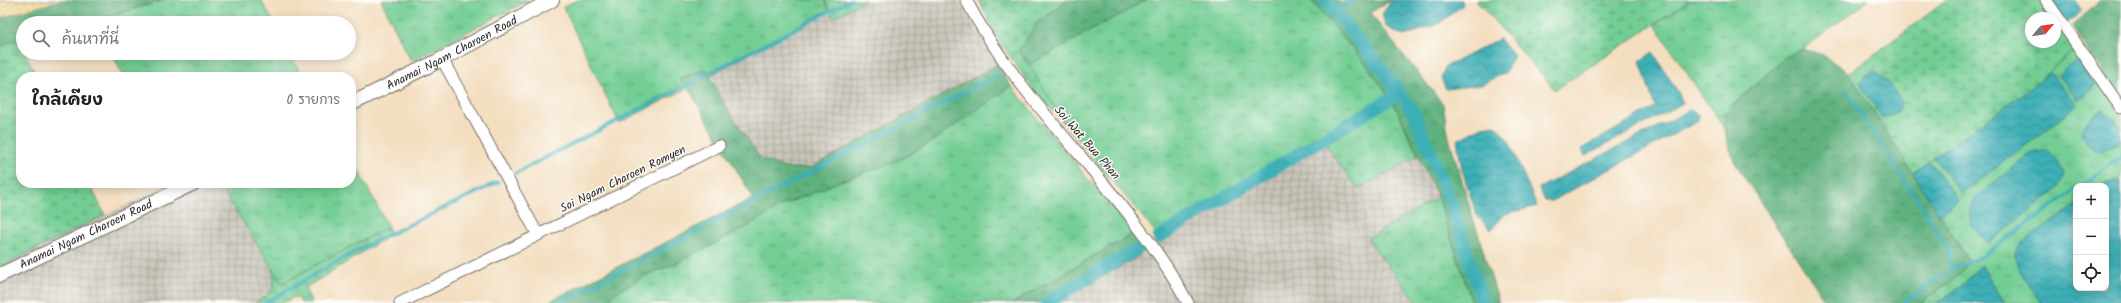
<!DOCTYPE html>
<html lang="th">
<head>
<meta charset="utf-8">
<style>
	:root { --surface:#fff; --page:#f2f2f2; --text:#222; --muted:#767676; --line:#e0e0e0 }
	body { margin:0; font-family:Kalam,"Playpen Sans Thai",sans-serif; background:var(--page); color:var(--text) }
	.controls { position:absolute; right:12px; bottom:12px; display:grid; overflow:hidden; border-radius:8px; box-shadow:0 2px 10px #0003 }
	.controls button { width:36px; height:36px; display:grid; place-items:center; padding:0; border:0; border-bottom:1px solid var(--line); background:var(--surface); color:var(--text); font:20px sans-serif }
	.compass { position:absolute; left:2025px; top:12px; width:36px; height:36px; border-radius:50%; background:var(--surface); box-shadow:0 2px 10px #0003; rotate:61deg }
	.list { margin:0; padding:0; list-style:none }
	h2 { display:flex; justify-content:space-between; align-items:center; height:52px; margin:0; padding:0 16px; font-size:17px }
	h2 small { font-size:13px; font-weight:400; color:var(--muted) }
	.icon { flex:none; width:22px; height:22px; fill:none; stroke:currentColor; stroke-width:2; stroke-linecap:round; stroke-linejoin:round }
	.map { position:relative; flex:none; width:2121px; height:303px; overflow:hidden }
	.search { position:absolute; background:var(--surface); box-shadow:0 2px 10px #0003; left:16px; top:16px; width:340px; height:44px; display:flex; align-items:center; gap:10px; box-sizing:border-box; padding:0 14px; border-radius:22px; color:var(--muted); font-size:15px }
	.panel { position:absolute; background:var(--surface); box-shadow:0 2px 10px #0003; left:16px; top:72px; width:340px; height:116px; border-radius:16px }
	.map>svg:first-child { display:block }
	.industrial { fill:url(#industrial-grid) }
	.grass { fill:url(#grass-tufts); stroke:#4f7c60 }
	.forest { fill:url(#forest-crowns); stroke:#446e54 }
	.wetland { fill:url(#wetland-marsh); stroke:#4f7c60 }
	.sand { fill:url(#sand-dots); stroke:#8c8264 }
	.water { fill:url(#water-waves); stroke:#346d70 }
	.lines { fill:none; stroke-linecap:round; stroke-linejoin:round }
	.stream { stroke:#3eafb6; stroke-width:4 }
	.canal { stroke:#3eafb6; stroke-width:13 }
	.minor-casing { stroke:#716a5f; stroke-width:13 }
	.tertiary-casing { stroke:#716a5f; stroke-width:16 }
	.minor { stroke:#fff; stroke-width:11 }
	.tertiary { stroke:#fff; stroke-width:14 }
	.labels { text-anchor:middle; dominant-baseline:central; stroke-width:3; stroke-linejoin:round; paint-order:stroke }
	.street-label { font-size:12px; fill:#2b2b2b; stroke:#fdfcf7 }
</style>
</head>
<body>
<div class="map">
<svg width="2121" height="303" viewBox="0 0 2121 303">
	<defs>
		<pattern id="industrial-grid" width="8" height="8" patternUnits="userSpaceOnUse"><rect width="8" height="8" fill="#c8c4b8"/><path d="M0 4h8M4 0v8" fill="none" stroke="#a39f96"/></pattern>
		<pattern id="grass-tufts" width="24" height="20" patternUnits="userSpaceOnUse"><rect width="24" height="20" fill="#73ce94"/><path d="M3 7l-1-3M5 7V3M7 7l1-3M15 17l-1-3M17 17v-4M19 17l1-3" fill="none" stroke="#5fa779"/></pattern>
		<pattern id="forest-crowns" width="20" height="18" patternUnits="userSpaceOnUse"><rect width="20" height="18" fill="#5eb17e"/><path d="M2 6a3 3 0 1 1 6 0M12 15a3 3 0 1 1 6 0" fill="none" stroke="#4e9067"/></pattern>
		<pattern id="wetland-marsh" width="20" height="14" patternUnits="userSpaceOnUse"><rect width="20" height="14" fill="#73ce94"/><path d="M1 5h8M5 5V1M11 12h8M15 12V8" fill="none" stroke="#5fa779"/></pattern>
		<pattern id="sand-dots" width="8" height="8" patternUnits="userSpaceOnUse"><rect width="8" height="8" fill="#eeda9e"/><path d="M2 2h.1M6 6h.1" fill="none" stroke="#cb8" stroke-width="1.8" stroke-linecap="round"/></pattern>
		<pattern id="water-waves" width="16" height="10" patternUnits="userSpaceOnUse"><rect width="16" height="10" fill="#3eafb6"/><path d="M0 5q4-4 8 0t8 0" fill="none" stroke="#348f94"/></pattern>
	</defs>
	<rect width="100%" height="100%" fill="#fdfcf7"/>
	<filter id="ink" filterUnits="userSpaceOnUse"><feTurbulence type="fractalNoise" baseFrequency=".025" numOctaves="2"/><feDisplacementMap in="SourceGraphic" scale="8" xChannelSelector="R" yChannelSelector="G"/><feConvolveMatrix kernelMatrix="1 2 1 2 8 2 1 2 1" color-interpolation-filters="sRGB"/></filter>
	<filter id="wash" filterUnits="userSpaceOnUse"><feTurbulence type="fractalNoise" baseFrequency=".012" numOctaves="4" result="noise"/><feDisplacementMap in="SourceGraphic" scale="16" xChannelSelector="R" yChannelSelector="G"/><feGaussianBlur stdDeviation="0.9" result="paint"/><feColorMatrix in="noise" values="0 0 0 0 0 0 0 0 0 0 0 0 0 0 0 0 0 1.4 0 .05"/><feComposite in="paint" operator="in"/></filter>
	<g filter="url(#wash)">
		<rect width="100%" height="100%" fill="#f3dec0"/>
		<path class="industrial" d="M865 0H959L998 64 811 168H784L760 158 721 99 709 76 828 10 833 18Z
			M1320 137 1358 189 1418 156 1438 197 1367 239 1418 303H1057L1139 256 1157 234Z
			M171 183H218L272 268 274 286 267 296 255 303H0V267Z"/>
		<path class="grass" d="M164 0H261L274 23H96L95 21Z
			M381 0H529L411 61Z
			M577 0H825L828 10 709 76 705 69 679 79 688 88 619 123 563 7Z
			M1146 0H1311L1366 64 1394 103 1418 156 1358 189 1320 137 1157 234 1066 125 1029 65Z
			M1691 0H1869L1803 49 1786 57 1726 111 1723 127 1655 25Z
			M2074 50 2110 97 2121 115V130L2114 118 2110 147 2121 140V183L2116 180 2102 186H2076V205L2021 244C2019 247 2016 250 2015 252 2012 264 2035 293 2042 303H2003L2004 301 1981 265 1964 284 1937 303H1921L1959 275 1969 261 1939 215 1957 199 1929 161 1934 157 1961 193 2049 128 2077 104 2049 72Z
			M112 53H290L303 77H124Z
			M1011 86 1088 179 1135 232 1013 303H607L614 293 649 274 679 262 737 232 785 204 841 181 897 161 933 141Z
			M351 156 388 227 282 283 218 183H351Z
			M1438 197 1472 301V303H1418L1367 239Z"/>
		<path class="forest" d="M62 0H164L87 23H23V39L0 46V18Z
			M1066 0H1146L1029 65 1018 51 1038 22Z
			M1311 0H1338L1341 3 1347 0H1392L1371 12 1376 21 1443 104 1449 138 1499 303H1472L1438 197 1394 103 1366 64Z
			M2100 0H2121V100L2072 26Z
			M1803 49 1823 55 1849 73 1969 261 1959 275 1921 303H1826L1734 161 1723 127 1726 111 1786 57Z
			M998 64 1011 86 933 141 897 161 841 181 785 204 737 232 679 262 649 274 614 293 607 303H546L753 198 688 88 679 79 706 69 721 99 760 158 784 168H811Z
			M1135 232 1145 250 1139 256 1057 303H1013Z"/>
		<path class="wetland" d="M825 0H865L833 18Z
			M979 0H1066L1038 22 1018 51 1029 65 1066 125 1036 93 1001 44Z
			M1476 0H1691L1555 90Z
			M1947 0H2039L2052 18H2031V42H2055V23L2074 50 2030 89 1913 173 1849 73Z
			M19 40 23 53H25L37 77H21V183H89L105 215 0 267V46Z
			M388 227 392 234 305 288 312 303H301L299 299 294 297 284 303H255L267 296 274 286 272 268 282 283Z"/>
		<path class="sand" d="M2 0H62L0 18V1Z"/>
		<path class="water" d="M1392 0H1462L1463 5 1438 24 1404 36 1386 27 1382 14Z
			M2050 0H2075L2082 11 2067 23Z
			M1499 39 1514 55 1506 72 1481 85 1446 89 1441 79 1445 67Z
			M1653 52 1679 94 1683 103 1585 156 1581 149 1655 107 1640 61Z
			M2077 61 2093 82V89L2085 97 2078 100 2059 76 2064 69Z
			M1874 70 1886 80 1902 102 1898 111 1883 119 1860 84 1865 76Z
			M2049 72 2077 104 2049 128 1961 193 1934 157 2030 89Z
			M1690 110 1699 115 1698 121 1552 201H1545L1539 188Z
			M2102 110C2114 118 2121 125 2121 140L2099 152C2088 147 2084 140 2081 129L2091 117Z
			M1495 125 1509 141 1537 206 1505 214 1491 230 1477 216 1462 170 1457 140 1482 127Z
			M2048 150 2057 160 2064 174 2060 185 2053 193 1988 243 1972 227 1969 211 1975 198 2031 153Z
			M1929 161 1958 200 1939 215 1913 173Z
			M2116 180 2121 183V303H2042C2035 293 2012 264 2015 252 2016 250 2019 247 2021 244L2076 205V288H2106V186H2102Z
			M1981 265 2004 302 2003 303H1937L1964 284Z"/>
		<g class="lines">
			<path class="stream" d="M1334 11 1354 0
				M1847 92 1949 249 1951 269 1903 303
				M516 173 851 0
				M2081 186 2121 157
				M1951 269 1983 256 2076 189
				M265 303 359 249 498 182
				M559 303 998 75"/>
			<path class="canal" d="M1325 0 1382 69 1413 111 1451 203 1483 303
				M1159 237 1400 93
				M1047 303 1139 248"/>
		</g>
	</g>
	<g filter="url(#ink)">
		<g class="lines">
			<g class="minor-casing">
				<path id="minor" d="M966 0C1025 112 1128 191 1188 303
					M2046 0 2121 108
					M442 59 538 235
					M400 303 719 146"/>
			</g>
			<g class="tertiary-casing">
				<g id="tertiary">
					<path id="s1" d="M351 104 442 59 552 0"/>
					<path id="s2" d="M0 275 194 183"/>
				</g>
			</g>
			<use href="#minor" class="minor"/>
			<use href="#tertiary" class="tertiary"/>
		</g>
	</g>
	<g class="labels">
		<g class="street-label">
			<text stroke="none"><textPath href="#s1" startOffset="113">Anamai Ngam Charoen Road</textPath></text>
			<text transform="translate(1087 143) rotate(49)">Soi Wat Bua Phan</text>
			<text transform="translate(623 179) rotate(-26)">Soi Ngam Charoen Romyen</text>
			<text stroke="none"><textPath href="#s2" startOffset="95">Anamai Ngam Charoen Road</textPath></text>
		</g>
	</g>
</svg>
<div class="controls">
<button>+</button>
<button>−</button>
<button><svg class="icon" aria-label="locate" viewBox="0 0 24 24"><circle cx="12" cy="12" r="6"/><path d="M12 2v4M12 18v4M2 12h4M18 12h4"/></svg></button>
</div>
<svg class="compass" viewBox="-18 -18 36 36"><path d="M0-13l5 13h-10z" fill="#e53935"/><path d="M0 13l5-13h-10z" fill="#767676"/></svg>
<div class="search"><svg class="icon" aria-label="search" viewBox="0 0 24 24"><circle cx="10" cy="10" r="6"/><path d="M15 15l6 6"/></svg>ค้นหาที่นี่</div>
<section class="panel">
<h2>ใกล้เคียง<small>0 รายการ</small></h2>
<ul class="list">
</ul>
</section>
</div>
</body>
</html>
